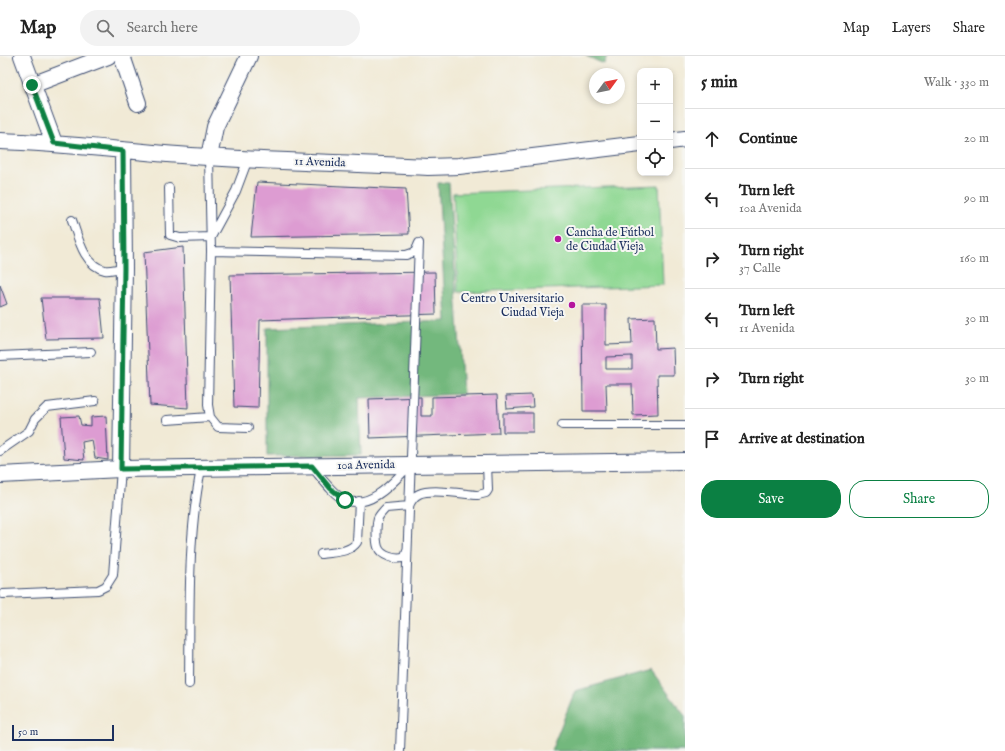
<!DOCTYPE html>
<html lang="en">
<head>
<meta charset="utf-8">
<style>
	:root { --surface:#fff; --page:#f2f2f2; --text:#222; --muted:#767676; --line:#e0e0e0; --accent:#0b8043 }
	body { margin:0; font-family:"IM FELL English",serif; background:var(--page); color:var(--text) }
	.controls { position:absolute; right:12px; top:12px; display:grid; overflow:hidden; border-radius:8px; box-shadow:0 2px 6px #0003 }
	.controls button { width:36px; height:36px; display:grid; place-items:center; padding:0; border:0; border-bottom:1px solid var(--line); background:var(--surface); color:var(--text); font:20px sans-serif }
	.compass { position:absolute; left:589px; top:12px; width:36px; height:36px; border-radius:50%; background:var(--surface); box-shadow:0 2px 6px #0003; rotate:57deg }
	.scale { position:absolute; left:12px; bottom:10px; width:102px; box-sizing:border-box; padding-left:4px; border:2px solid #1b2f5e; border-top:0; font-size:11px; line-height:14px; white-space:nowrap; color:#1b2f5e; -webkit-text-stroke:3px #f6f6f2; paint-order:stroke }
	.stop { position:absolute; width:12px; height:12px; margin:-9px; border:3px solid #0b8043; border-radius:50%; background:#fff }
	.stop.end { background:#0b8043; border-color:#fff; box-shadow:0 1px 4px #0008 }
	.list { margin:0; padding:0; list-style:none }
	h2 { display:flex; justify-content:space-between; align-items:center; height:52px; margin:0; padding:0 16px; font-size:17px }
	h2 small { font-size:13px; font-weight:400; color:var(--muted) }
	.list li { display:grid; grid-template-columns:26px 1fr auto; gap:12px; align-items:center; box-sizing:border-box; height:60px; padding:0 16px; border-top:1px solid var(--line) }
	.list b { display:block; font-size:15px; white-space:nowrap }
	.list p { margin:0; font-size:13px; white-space:nowrap; color:var(--muted) }
	.list em { font-size:13px; font-style:normal; color:var(--muted) }
	.actions { display:flex; gap:8px; padding:12px 16px }
	.actions a { flex:1; padding:9px 0; border:1px solid var(--accent); border-radius:16px; text-align:center; font-size:14px; color:var(--accent) }
	.actions .main { background:var(--accent); color:#fff }
	.icon { flex:none; width:22px; height:22px; fill:none; stroke:currentColor; stroke-width:2; stroke-linecap:round; stroke-linejoin:round }
	.map { position:relative; flex:none; width:685px; height:695px; overflow:hidden }
	header { display:flex; align-items:center; gap:24px; box-sizing:border-box; height:56px; padding:0 20px; background:var(--surface); border-bottom:1px solid var(--line) }
	header strong { font-size:19px }
	nav { display:flex; gap:22px; margin-inline-start:auto; font-size:14px }
	.search { width:280px; height:36px; background:var(--page); display:flex; align-items:center; gap:10px; box-sizing:border-box; padding:0 14px; border-radius:22px; color:var(--muted); font-size:15px }
	main { display:flex }
	aside { flex:1; background:var(--surface) }
	.map>svg:first-child { display:block }
	.green { fill:#8fd893; stroke:#558478 }
	.forest { fill:#73b87d; stroke:#47746e }
	.building { fill:#dd9cd2; fill-rule:evenodd }
	.lines { fill:none; stroke-linecap:round; stroke-linejoin:round }
	.service-casing { stroke:#3b4b70; stroke-width:10 }
	.minor-casing { stroke:#3b4b70; stroke-width:18 }
	.service { stroke:#fff; stroke-width:8 }
	.minor { stroke:#fff; stroke-width:16 }
	.route { stroke:#0b8043; stroke-width:5 }
	.poi-dot { fill:#b5179e; stroke:#f6f6f2; stroke-width:1.5 }
	.labels { text-anchor:middle; dominant-baseline:central; stroke-width:4; stroke-linejoin:round; paint-order:stroke }
	.street-label { font-size:12px; fill:#1b2f5e; stroke:#f6f6f2 }
	.poi-label { font-size:12px; fill:#1b2f5e; stroke:#f6f6f2; text-anchor:start }
</style>
</head>
<body>
<header>
<strong>Map</strong>
<div class="search"><svg class="icon" aria-label="search" viewBox="0 0 24 24"><circle cx="10" cy="10" r="6"/><path d="M15 15l6 6"/></svg>Search here</div>
<nav><a>Map</a><a>Layers</a><a>Share</a></nav>
</header>
<main>
<div class="map">
<svg width="685" height="695" viewBox="0 0 685 695">
	<rect width="100%" height="100%" fill="#f6f6f2"/>
	<filter id="ink" filterUnits="userSpaceOnUse"><feTurbulence type="fractalNoise" baseFrequency=".025" numOctaves="2"/><feDisplacementMap in="SourceGraphic" scale="8" xChannelSelector="R" yChannelSelector="G"/><feConvolveMatrix kernelMatrix="1 2 1 2 8 2 1 2 1" color-interpolation-filters="sRGB"/></filter>
	<filter id="wash" filterUnits="userSpaceOnUse"><feTurbulence type="fractalNoise" baseFrequency=".012" numOctaves="4" result="noise"/><feDisplacementMap in="SourceGraphic" scale="16" xChannelSelector="R" yChannelSelector="G"/><feGaussianBlur stdDeviation="0.9" result="paint"/><feColorMatrix in="noise" values="0 0 0 0 0 0 0 0 0 0 0 0 0 0 0 0 0 1.4 0 .05"/><feComposite in="paint" operator="in"/></filter>
	<g filter="url(#wash)">
		<rect width="100%" height="100%" fill="#f1ead6"/>
		<path class="green" d="M659 129 663 229 458 236 453 137Z"/>
		<path class="forest" d="M586 0H607L604 8Z
			M438 127H449L463 338 359 342 361 399 267 400V272L446 265Z
			M651 614 685 660V695H551L575 635Z"/>
		<g id="blocks">
			<path class="building" d="M257 126 406 133 409 178 251 181Z
				M183 191 188 352 150 349 144 196Z
				M435 216 436 258 260 264 258 352 234 351 230 219Z
				M0 229 7 248 0 251Z
				M41 242H100L104 282 46 283Z
				M582 249H606V289L632 288 631 263 655 262 656 293 673 292 674 319H657L658 358 633 359 632 328H606L607 355H583ZM632 300V313H606V301Z
				M497 339 499 377 370 382 369 343 421 341V360H432V341Z
				M532 339 533 351 507 353 506 340Z
				M503 357H533V376H503Z
				M79 360 81 369 91 370V361L106 360 108 404 95 402 92 384 82 386 84 404 64 402 61 361Z"/>
		</g>
	</g>
	<g filter="url(#ink)">
		<use href="#blocks" fill-opacity="0" stroke="#3b4b70" stroke-width="1"/>
		<g class="lines">
			<g class="service-casing">
				<path id="service" d="M209 101 211 195 208 349 210 361 218 371 248 372
					M169 132 170 179 180 182 211 181 236 135 248 103
					M72 164C78 181 84 210 105 214 111 215 118 212 124 212
					M211 195 406 199 415 196 419 187 400 695
					M0 300 91 296
					M167 364 210 361
					M562 369H685
					M0 395 29 375 35 363 47 351 95 345
					M312 411C321 421 332 438 345 444 371 454 394 425 410 409
					M409 450C411 445 414 440 419 438 431 432 463 438 478 439L486 437 488 434 487 408
					M407 495 405 501C397 505 381 500 378 491 376 485 376 468 378 462 380 458 383 455 386 452L409 450
					M321 498C333 496 350 497 357 486L359 445
					M3 538 98 534 106 530 113 519 121 413
					M189 628C190 556 187 484 201 413"/>
			</g>
			<g class="minor-casing">
				<path id="minor" d="M22 0 54 87
					M122 0 138 47
					M32 29 108 0
					M0 85C70 87 138 97 208 101 281 106 355 107 428 111L459 110 640 88
					M670 85 685 83
					M209 101 215 71 249 0
					M121 413 124 212 123 95
					M0 419 121 413 685 405"/>
			</g>
			<use href="#service" class="service"/>
			<use href="#minor" class="minor"/>
		</g>
	</g>
	<g class="lines" filter="url(#ink)">
		<path class="route" d="M32 29 54 87 123 95 124 212 121 413 312 410 330 432 345 444"/>
	</g>
	<g class="poi-dot">
		<circle cx="558" cy="183" r="4"/>
		<circle cx="572" cy="249" r="4"/>
	</g>
	<g class="labels">
		<g class="street-label">
			<text transform="translate(320 106) rotate(2)">11 Avenida</text>
			<text transform="translate(366 409) rotate(-1)">10a Avenida</text>
		</g>
		<g class="poi-label">
			<text x="566" y="176">Cancha de Fútbol<tspan x="566" dy="14">de Ciudad Vieja</tspan></text>
			<text x="564" y="242" text-anchor="end">Centro Universitario<tspan x="564" dy="14">Ciudad Vieja</tspan></text>
		</g>
	</g>
</svg>
<div class="controls">
<button>+</button>
<button>−</button>
<button><svg class="icon" aria-label="locate" viewBox="0 0 24 24"><circle cx="12" cy="12" r="6"/><path d="M12 2v4M12 18v4M2 12h4M18 12h4"/></svg></button>
</div>
<svg class="compass" viewBox="-18 -18 36 36"><path d="M0-13l5 13h-10z" fill="#e53935"/><path d="M0 13l5-13h-10z" fill="#767676"/></svg>
<div class="scale">50 m</div>
<div class="stop" style="left:345px;top:444px"></div>
<div class="stop end" style="left:32px;top:29px"></div>
</div>
<aside>
<h2>5 min<small>Walk · 330 m</small></h2>
<ul class="list">
<li><svg class="icon" aria-label="ahead" viewBox="0 0 24 24"><path d="M12 20V5M6 11l6-6 6 6"/></svg><div><b>Continue</b></div><em>20 m</em></li>
<li><svg class="icon" aria-label="left" viewBox="0 0 24 24"><path d="M17 20v-9H6M10 6l-5 5 5 5"/></svg><div><b>Turn left</b><p>10a Avenida</p></div><em>90 m</em></li>
<li><svg class="icon" aria-label="right" viewBox="0 0 24 24"><path d="M7 20v-9h11M14 6l5 5-5 5"/></svg><div><b>Turn right</b><p>37 Calle</p></div><em>160 m</em></li>
<li><svg class="icon" aria-label="left" viewBox="0 0 24 24"><path d="M17 20v-9H6M10 6l-5 5 5 5"/></svg><div><b>Turn left</b><p>11 Avenida</p></div><em>30 m</em></li>
<li><svg class="icon" aria-label="right" viewBox="0 0 24 24"><path d="M7 20v-9h11M14 6l5 5-5 5"/></svg><div><b>Turn right</b></div><em>30 m</em></li>
<li><svg class="icon" aria-label="arrive" viewBox="0 0 24 24"><path d="M6 21V4h12l-3 4 3 4H6"/></svg><div><b>Arrive at destination</b></div></li>
</ul>
<div class="actions"><a class="main">Save</a><a>Share</a></div>
</aside>
</main>
</body>
</html>
